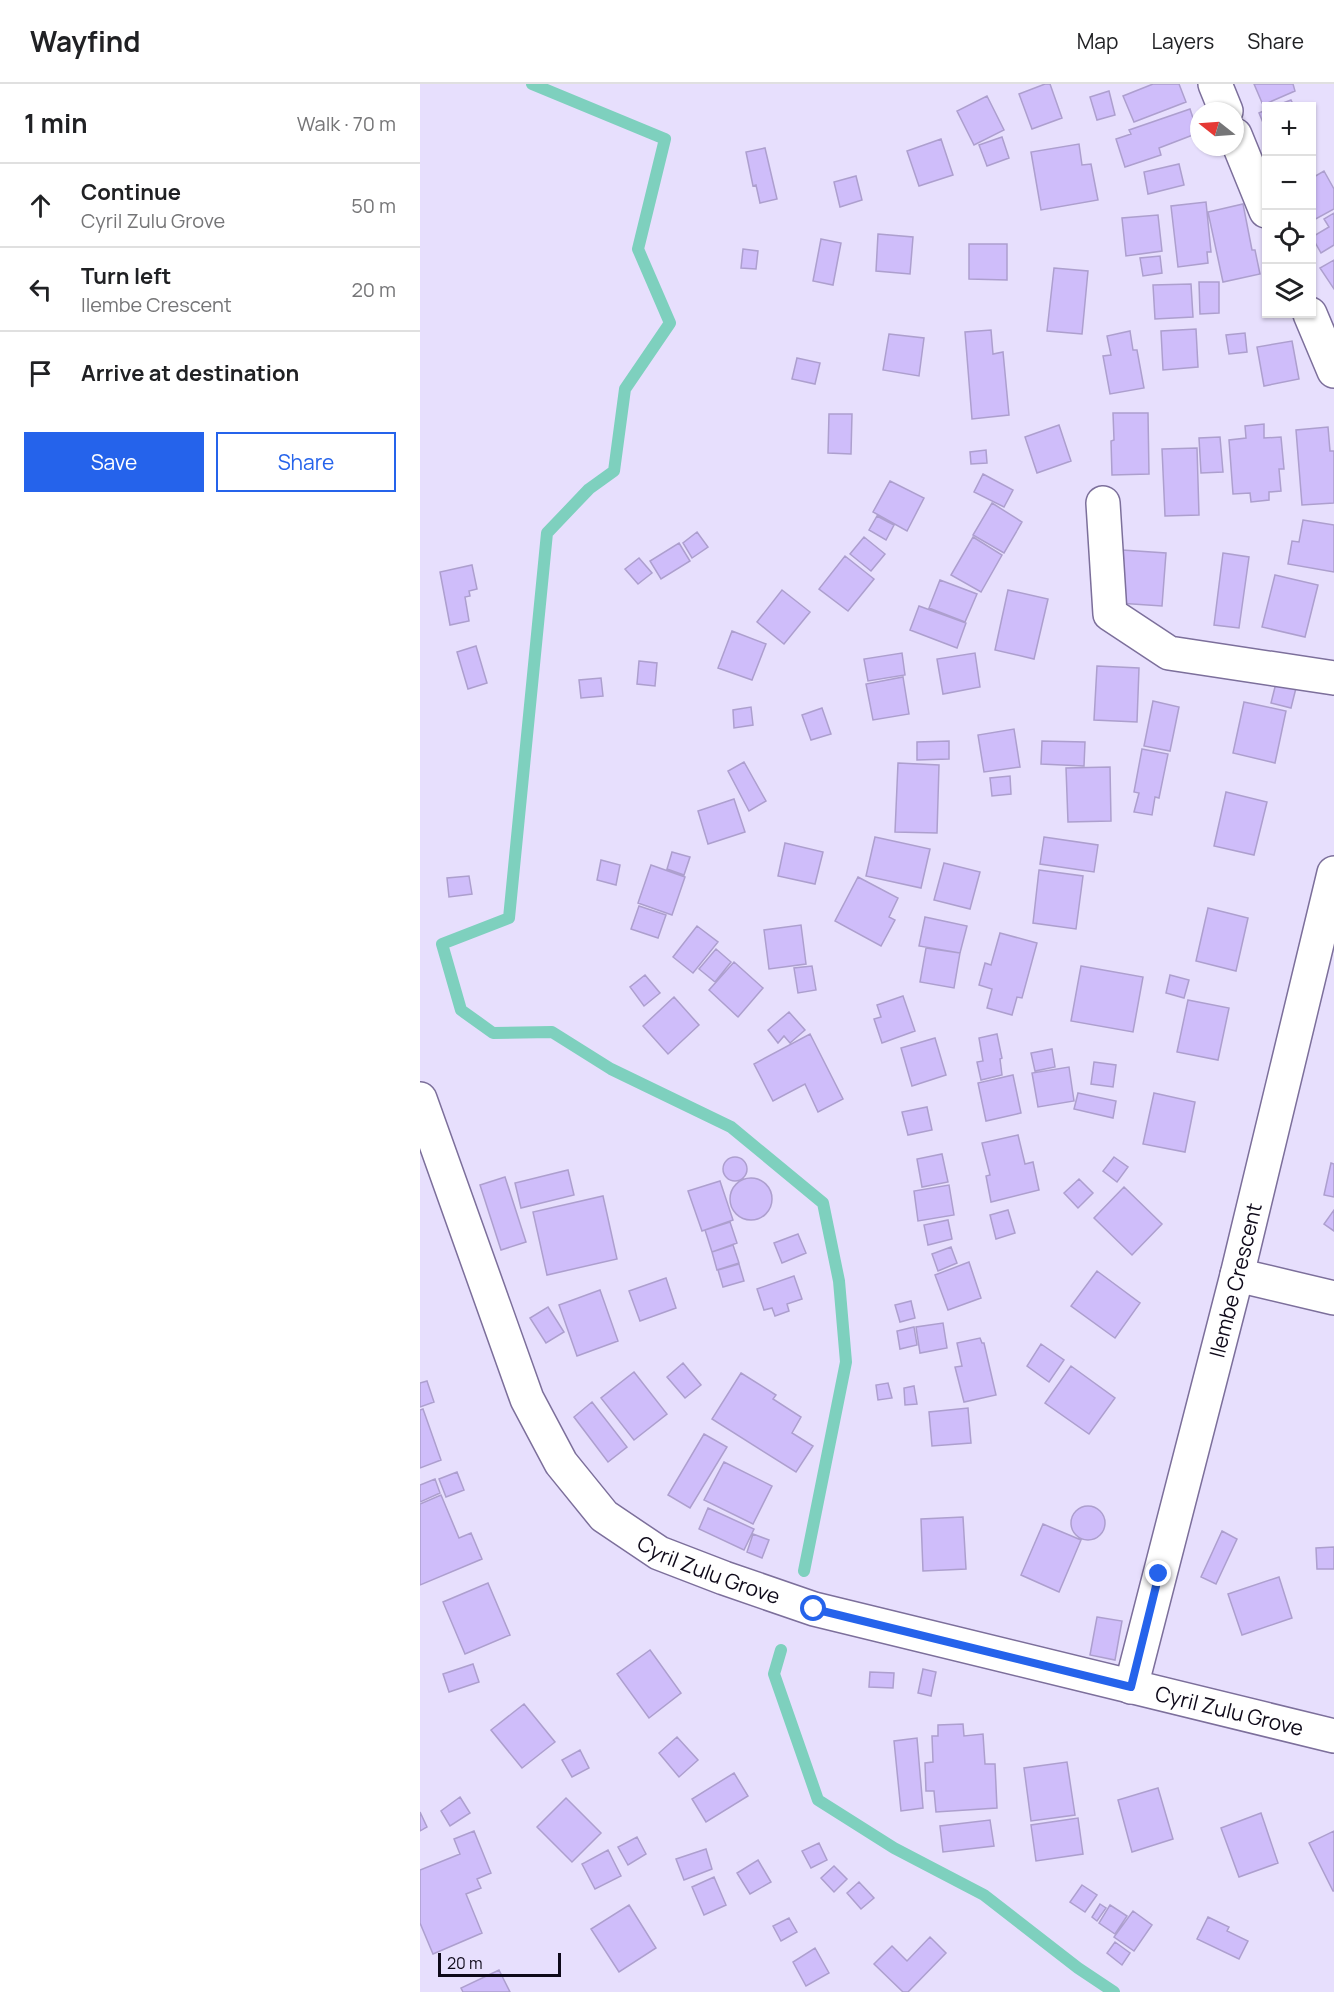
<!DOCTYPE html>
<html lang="en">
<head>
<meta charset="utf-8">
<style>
	:root { --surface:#fff; --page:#f2f2f2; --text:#202124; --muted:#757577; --line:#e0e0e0; --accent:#2563eb }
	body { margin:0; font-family:Manrope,sans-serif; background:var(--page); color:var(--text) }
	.controls { position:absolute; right:18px; top:18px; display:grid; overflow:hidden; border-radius:0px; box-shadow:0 2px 4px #0004 }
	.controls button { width:54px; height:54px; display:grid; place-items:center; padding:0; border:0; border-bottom:2px solid var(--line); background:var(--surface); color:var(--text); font:30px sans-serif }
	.compass { position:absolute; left:770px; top:18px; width:54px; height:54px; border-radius:50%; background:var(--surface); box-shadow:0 2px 4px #0004; rotate:287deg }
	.scale { position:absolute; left:18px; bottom:15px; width:123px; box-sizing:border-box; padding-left:6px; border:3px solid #0e0919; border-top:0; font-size:16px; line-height:21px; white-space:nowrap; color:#0e0919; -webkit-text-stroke:4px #e7dffd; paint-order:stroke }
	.stop { position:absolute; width:18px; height:18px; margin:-14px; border:4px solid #2563eb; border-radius:50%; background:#fff }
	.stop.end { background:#2563eb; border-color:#fff; box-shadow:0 2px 6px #0008 }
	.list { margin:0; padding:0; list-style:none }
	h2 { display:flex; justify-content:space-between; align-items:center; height:78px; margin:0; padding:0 24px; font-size:26px }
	h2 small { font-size:20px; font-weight:400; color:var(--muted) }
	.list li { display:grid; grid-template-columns:39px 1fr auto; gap:18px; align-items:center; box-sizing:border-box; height:84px; padding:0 24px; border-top:2px solid var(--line) }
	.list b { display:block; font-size:22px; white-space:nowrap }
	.list p { margin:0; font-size:20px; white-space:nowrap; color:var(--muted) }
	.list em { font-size:20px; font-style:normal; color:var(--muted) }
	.actions { display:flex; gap:12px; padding:18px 24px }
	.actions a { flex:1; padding:14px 0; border:2px solid var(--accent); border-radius:0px; text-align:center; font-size:21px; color:var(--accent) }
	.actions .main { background:var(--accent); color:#fff }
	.icon { flex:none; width:33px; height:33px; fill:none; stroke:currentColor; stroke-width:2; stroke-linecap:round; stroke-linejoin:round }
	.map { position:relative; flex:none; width:914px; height:1908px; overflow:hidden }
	header { display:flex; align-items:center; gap:36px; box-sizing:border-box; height:84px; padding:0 30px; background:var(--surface); border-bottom:2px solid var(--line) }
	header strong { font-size:28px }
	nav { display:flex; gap:33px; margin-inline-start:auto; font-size:21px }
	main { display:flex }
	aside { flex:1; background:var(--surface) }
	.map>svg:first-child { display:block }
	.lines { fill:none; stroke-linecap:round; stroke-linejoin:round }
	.stream { stroke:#7ed0be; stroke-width:12 }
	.building { fill:#cfbdfa; stroke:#ad9fce; stroke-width:1.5 }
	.street-casing { stroke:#7c6f9b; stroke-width:36 }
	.street { stroke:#fff; stroke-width:33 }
	.route { stroke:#2563eb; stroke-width:8 }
	.labels { text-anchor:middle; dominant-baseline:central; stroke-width:4.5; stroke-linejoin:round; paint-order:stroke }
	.street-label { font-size:21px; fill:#0e0919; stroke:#e7dffd }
</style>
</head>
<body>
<header>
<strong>Wayfind</strong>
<nav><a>Map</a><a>Layers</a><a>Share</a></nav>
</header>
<main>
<aside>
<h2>1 min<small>Walk · 70 m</small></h2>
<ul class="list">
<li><svg class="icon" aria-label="ahead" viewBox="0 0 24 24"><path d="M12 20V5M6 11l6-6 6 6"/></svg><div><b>Continue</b><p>Cyril Zulu Grove</p></div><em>50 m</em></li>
<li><svg class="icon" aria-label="left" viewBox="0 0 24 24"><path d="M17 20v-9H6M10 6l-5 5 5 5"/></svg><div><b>Turn left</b><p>Ilembe Crescent</p></div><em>20 m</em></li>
<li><svg class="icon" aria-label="arrive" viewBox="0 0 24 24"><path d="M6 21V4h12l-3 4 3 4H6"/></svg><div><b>Arrive at destination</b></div></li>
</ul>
<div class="actions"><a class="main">Save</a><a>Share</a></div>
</aside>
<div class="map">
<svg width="914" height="1908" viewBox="0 0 914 1908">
	<rect width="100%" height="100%" fill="#e7dffd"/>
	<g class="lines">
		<path class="stream" d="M112 0 245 55 218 165 250 239 205 305 194 387 169 405 127 449 89 834 22 860 41 926 73 949 132 948 191 985 311 1043 403 1119 419 1197 426 1278 384 1487
			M361 1566 354 1590 398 1716 474 1764 564 1811 658 1884 694 1908"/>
	</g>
	<path class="building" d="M625 0H630L642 34 612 45 599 10Z
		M733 0H759L766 18 714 38 703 12Z
		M834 0H873L875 7 843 21Z
		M689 7 695 31 677 36 670 13Z
		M567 12 584 46 554 61 537 27Z
		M871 16 874 22H855Z
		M770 25 778 49 739 64 741 71 705 83 696 55 711 50 709 46Z
		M846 26V46L839 29Z
		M582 53 589 74 567 82 559 61Z
		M521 55 533 91 499 102 487 67Z
		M659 60 662 81 671 80 678 116 621 126 611 68Z
		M345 64 357 115 340 119 336 101 333 102 326 68Z
		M759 80 764 101 728 110 724 88Z
		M904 87 914 105V125L892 137V94Z
		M436 92 442 116 420 123 414 98Z
		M786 118 791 168H787L788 179 758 183 751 122Z
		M823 120 832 166H835L840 190 803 198 788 128Z
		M914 129V161L901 169 892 153 909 143 904 135Z
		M738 131 742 167 706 172 702 134Z
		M458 150 493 153 490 190 456 187Z
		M401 155 421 159 413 201 393 197Z
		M549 160H587V196L549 195Z
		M323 165 338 167 336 185 321 184Z
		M740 172 742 189 723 192 720 174Z
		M914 176V205L900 184Z
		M634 184 668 187 662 250 627 247Z
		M779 198H799V229L780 230Z
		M771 200 773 233 735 235 733 201Z
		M776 245 778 283 743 286 741 247Z
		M571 246 573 270 583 268 589 331 552 335 545 248Z
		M710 247 713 266H717L724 304 690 310 683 272 691 271 687 252Z
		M825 249 827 268 809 270 806 251Z
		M469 250 504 254 499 292 463 286Z
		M872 257 879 295 844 302 837 263Z
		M377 274 400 279 395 300 372 295Z
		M693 329H728L729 390 692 391 691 357 694 356Z
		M409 330H432L431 370 408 369Z
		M844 340V354L861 353 864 385H859L861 407 849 408V416L831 418 830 409 813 410 809 356 826 354 825 342Z
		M639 341 651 377 617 389 605 353Z
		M908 343 910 367H914V419L882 421 876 346Z
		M800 353 803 388 781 389 779 354Z
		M777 364 779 431 745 432 742 365Z
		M566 366 567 379 551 380 550 368Z
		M563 390 593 406 584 423 554 408Z
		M470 397 504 414 487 447 453 428Z
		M572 419 602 438 584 469 553 451Z
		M457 432 474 441 466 456 449 446Z
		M883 436 914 441V488L868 480 872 457 879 458Z
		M277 448 288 463 272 474 263 459Z
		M444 453 465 470 451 487 430 470Z
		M553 453 582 471 561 508 531 491Z
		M259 459 270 477 241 495 230 477Z
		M702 466 746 469 742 522 698 519Z
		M803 469 829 473 819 544 794 541Z
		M425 472 454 495 428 527 399 505Z
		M219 474 232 489 218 500 205 485Z
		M52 481 57 505 49 507 50 512 45 513 49 537 30 541 20 488Z
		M855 491 898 501 885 553 842 543Z
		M520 496 557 510 545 538 509 524Z
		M362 506 390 528 364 560 337 538Z
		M588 506 628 515 614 575 575 566Z
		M499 522 546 539 537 564 490 546Z
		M312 547 346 560 332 596 298 584Z
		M56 562 67 599 48 605 37 568Z
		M482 569 485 591 448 597 444 575Z
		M555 569 560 603 523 610 517 575Z
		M219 577 237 579 235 602 217 600Z
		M677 582 719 584 717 638 674 636Z
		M483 593 489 630 453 636 446 600Z
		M181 594 183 612 161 614 159 596Z
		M856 599 876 604 871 624 851 619Z
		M733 617 759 623 750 667 724 662Z
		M824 618 866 627 855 679 813 669Z
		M331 623 333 641 314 644 313 626Z
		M402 624 411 650 391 656 382 631Z
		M594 645 600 683 564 688 558 651Z
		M529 657V675L497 676V658Z
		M622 657 665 658 664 682 621 680Z
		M722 665 748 670 739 714 735 713 732 731 714 728 719 709 714 708Z
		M324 678 346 717 329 727 308 687Z
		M478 679 519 681 517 749 475 748Z
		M690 683 691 737 648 738 646 684Z
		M590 692 591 710 572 712 570 694Z
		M806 708 847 718 834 771 794 762Z
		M314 715 325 748 288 760 278 727Z
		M455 753 510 765 501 804 446 792Z
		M624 753 678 761 674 788 620 780Z
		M365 759 403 768 395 800 358 792Z
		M252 768 270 773 264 791 247 785Z
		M181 776 200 781 196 801 177 796Z
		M524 779 560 788 550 825 514 816Z
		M231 781 265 793 252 831 218 819Z
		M619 786 663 792 656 845 613 839Z
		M49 792 52 810 29 813 27 794Z
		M438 793 478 814 469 833 475 836 461 862 415 837Z
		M219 822 246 831 238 854 211 845Z
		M788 824 828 834 816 887 776 877Z
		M505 833 547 842 540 869 499 862Z
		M381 841 386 880 349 885 344 846Z
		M277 842 298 858 273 889 253 873Z
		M580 849 617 859 602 914 597 913 592 931 567 924 572 905 559 901 565 879 571 881Z
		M506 864 540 869 534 904 500 898Z
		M296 865 311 878 295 898 279 885Z
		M314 878 343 904 318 933 289 906Z
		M392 882 396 906 378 909 374 884Z
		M661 882 723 893 713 948 651 937Z
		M225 891 240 909 224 922 210 903Z
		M750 891 769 896 764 914 746 909Z
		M483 912 495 947 462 959 454 935 461 933 457 921Z
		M254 913 279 941 248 970 223 942Z
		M768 916 809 924 798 976 757 968Z
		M369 928 385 946 370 959 364 952 358 959 348 946Z
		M390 950 423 1015 398 1028 385 1000 353 1017 334 980Z
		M577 950 582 974 580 975 582 991 561 996 557 978 563 977 559 954Z
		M515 954 526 991 492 1002 481 964Z
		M632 965 635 983 615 987 611 969Z
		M674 978 696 981 693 1003 671 1000Z
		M649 983 654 1017 618 1023 612 989Z
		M593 991 601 1029 566 1037 558 999Z
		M658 1009 696 1017 693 1034 654 1025Z
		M734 1009 775 1018 765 1068 723 1060Z
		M507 1023 512 1046 488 1051 482 1028Z
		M598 1051 605 1080 613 1078 619 1106 571 1118 566 1092 570 1091 562 1059Z
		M522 1070 528 1098 502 1103 497 1075Z
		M694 1073 708 1083 697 1098 683 1087Z
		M303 1085a12 12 0 1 1 24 0a12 12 0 1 1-24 0Z
		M911 1079 914 1080V1113L904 1111Z
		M148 1086 154 1111 101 1124 95 1099Z
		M85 1093 106 1158 81 1166 60 1101Z
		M310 1115a21 21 0 1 1 42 0a21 21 0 1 1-42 0Z
		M659 1095 673 1109 658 1124 644 1109Z
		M300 1097 313 1136 282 1147 268 1107Z
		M529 1101 534 1131 498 1137 494 1107Z
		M704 1103 742 1140 712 1171 674 1134Z
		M183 1112 197 1175 127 1191 113 1128Z
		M588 1126 595 1149 576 1155 570 1131Z
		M914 1126V1147L904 1140Z
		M528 1136 532 1155 508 1161 504 1141Z
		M310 1138 317 1159 292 1168 285 1146Z
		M378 1150 386 1169 362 1179 354 1159Z
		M313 1161 319 1179 297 1186 292 1168Z
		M531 1163 537 1179 518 1187 512 1170Z
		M549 1178 561 1214 528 1226 515 1191Z
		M319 1180 324 1197 303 1203 298 1186Z
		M677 1187 720 1219 695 1254 651 1222Z
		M374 1192 382 1215 367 1220 369 1227 355 1232 352 1224 344 1226 337 1205Z
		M246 1194 256 1224 220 1237 209 1207Z
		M180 1206 198 1257 157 1272 139 1221Z
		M491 1217 495 1234 480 1238 475 1221Z
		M128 1223 144 1248 126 1259 110 1234Z
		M523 1239 527 1264 500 1269 496 1243Z
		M494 1243 497 1261 480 1265 477 1247Z
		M560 1254 562 1259H564L576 1311 544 1318 535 1283 542 1282 537 1259Z
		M621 1260 644 1276 629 1298 607 1282Z
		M263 1279 281 1301 265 1314 247 1293Z
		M651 1282 695 1314 669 1350 625 1319Z
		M214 1288 247 1330 214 1356 181 1314Z
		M321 1289 356 1311 353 1315 381 1333 372 1349 393 1362 376 1388 292 1335Z
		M7 1297 14 1318 0 1323V1299Z
		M468 1299 472 1314 458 1316 456 1301Z
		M494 1302 497 1320 485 1321 484 1304Z
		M172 1318 207 1363 188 1378 154 1333Z
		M548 1324 551 1359 512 1362 509 1328Z
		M3 1325 21 1376 0 1384V1326Z
		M284 1350 307 1363 270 1424 248 1411Z
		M304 1378 352 1402 333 1440 284 1416Z
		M37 1388 44 1406 26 1413 19 1395Z
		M15 1395 20 1409 0 1418V1401Z
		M21 1411 39 1454 51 1449 62 1475 0 1501V1420Z
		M651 1439a17 17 0 1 1 34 0a17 17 0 1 1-34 0Z
		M288 1424 334 1445 324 1466 279 1445Z
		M543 1433 546 1485 503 1487 501 1435Z
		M623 1440 661 1456 639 1508 601 1491Z
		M802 1447 817 1455 796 1500 781 1493Z
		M333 1450 349 1456 342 1474 327 1468Z
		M914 1463V1485H897L896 1464Z
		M859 1493 872 1534 822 1551 808 1510Z
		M68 1499 90 1551 45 1570 23 1518Z
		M677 1533 702 1537 695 1576 670 1571Z
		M230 1566 261 1609 229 1634 197 1590Z
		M53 1580 59 1598 29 1608 23 1590Z
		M503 1585 516 1588 511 1612 498 1609Z
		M450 1588 474 1589 473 1604 449 1603Z
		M104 1620 135 1658 102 1684 71 1646Z
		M543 1640 544 1652 563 1650 565 1680H575L577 1724 516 1728 514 1707H506L505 1679 513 1678 512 1652H518V1641Z
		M257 1653 278 1676 259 1693 239 1669Z
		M497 1654 503 1724 481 1727 474 1657Z
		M160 1666 169 1684 152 1693 142 1676Z
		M647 1678 655 1731 611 1737 604 1684Z
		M314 1689 328 1712 286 1738 272 1715Z
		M738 1704 753 1755 712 1768 698 1716Z
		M40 1713 50 1729 30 1742 21 1727Z
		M146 1714 181 1749 152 1778 117 1743Z
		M0 1728 7 1743 0 1747Z
		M841 1729 858 1779 819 1793 801 1744Z
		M658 1734 663 1770 616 1777 611 1741Z
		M570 1736 574 1762 523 1768 520 1742Z
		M54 1747 71 1789 57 1795 61 1804 46 1810 62 1849 13 1870 0 1839V1786L40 1770 34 1755Z
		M914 1747V1807H913L889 1759Z
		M217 1753 226 1770 208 1781 198 1763Z
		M399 1759 407 1776 391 1784 382 1767Z
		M286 1765 292 1785 264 1796 256 1775Z
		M188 1766 201 1792 175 1805 162 1780Z
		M338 1776 351 1798 330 1810 317 1789Z
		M414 1782 427 1795 414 1808 401 1794Z
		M294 1793 306 1821 284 1831 272 1803Z
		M439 1798 454 1814 441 1825 427 1809Z
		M662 1801 677 1811 665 1828 650 1818Z
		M680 1820 686 1824 677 1837 672 1833Z
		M209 1821 236 1864 199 1888 171 1845Z
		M690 1821 707 1832 695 1850 679 1839Z
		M713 1827 732 1841 714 1867 694 1853Z
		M788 1833 809 1843 807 1847 828 1857 819 1875 777 1855Z
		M369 1834 377 1848 361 1857 353 1842Z
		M510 1853 526 1869 488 1908H483L454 1880 472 1862 487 1877Z
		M695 1858 710 1869 702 1881 687 1869Z
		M395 1864 409 1889 386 1902 373 1878Z
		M79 1886 90 1908H43L41 1904Z"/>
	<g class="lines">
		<g class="street-casing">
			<g id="street">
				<path d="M795 0 806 27"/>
				<path d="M815 51 846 127"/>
				<path d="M890 230 914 287"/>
				<path d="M683 419 690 530 749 569 914 594"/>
				<path id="s1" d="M0 1015 107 1315 141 1379 184 1432 239 1469 304 1494 394 1525 914 1652"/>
				<path d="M817 1191 914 1214"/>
				<path id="s2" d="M711 1603 817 1191 914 789"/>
			</g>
		</g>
		<use href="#street" class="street"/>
	</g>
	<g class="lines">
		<path class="route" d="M394 1525 711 1603 739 1490"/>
	</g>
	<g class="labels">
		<g class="street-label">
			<text stroke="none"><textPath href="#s2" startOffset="420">Ilembe Crescent</textPath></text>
			<text stroke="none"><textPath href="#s1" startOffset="578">Cyril Zulu Grove</textPath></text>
			<text stroke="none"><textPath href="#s1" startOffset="1118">Cyril Zulu Grove</textPath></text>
		</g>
	</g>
</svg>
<div class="controls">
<button>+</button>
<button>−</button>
<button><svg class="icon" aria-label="locate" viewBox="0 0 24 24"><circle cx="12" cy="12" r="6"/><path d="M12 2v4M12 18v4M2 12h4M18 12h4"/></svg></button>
<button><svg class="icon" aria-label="layers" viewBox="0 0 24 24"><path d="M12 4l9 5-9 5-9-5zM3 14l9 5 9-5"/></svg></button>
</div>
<svg class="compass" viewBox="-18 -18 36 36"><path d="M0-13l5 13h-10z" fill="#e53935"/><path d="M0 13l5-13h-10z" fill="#757577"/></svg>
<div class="scale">20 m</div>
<div class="stop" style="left:394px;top:1525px"></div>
<div class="stop end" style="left:739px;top:1490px"></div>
</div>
</main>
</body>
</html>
